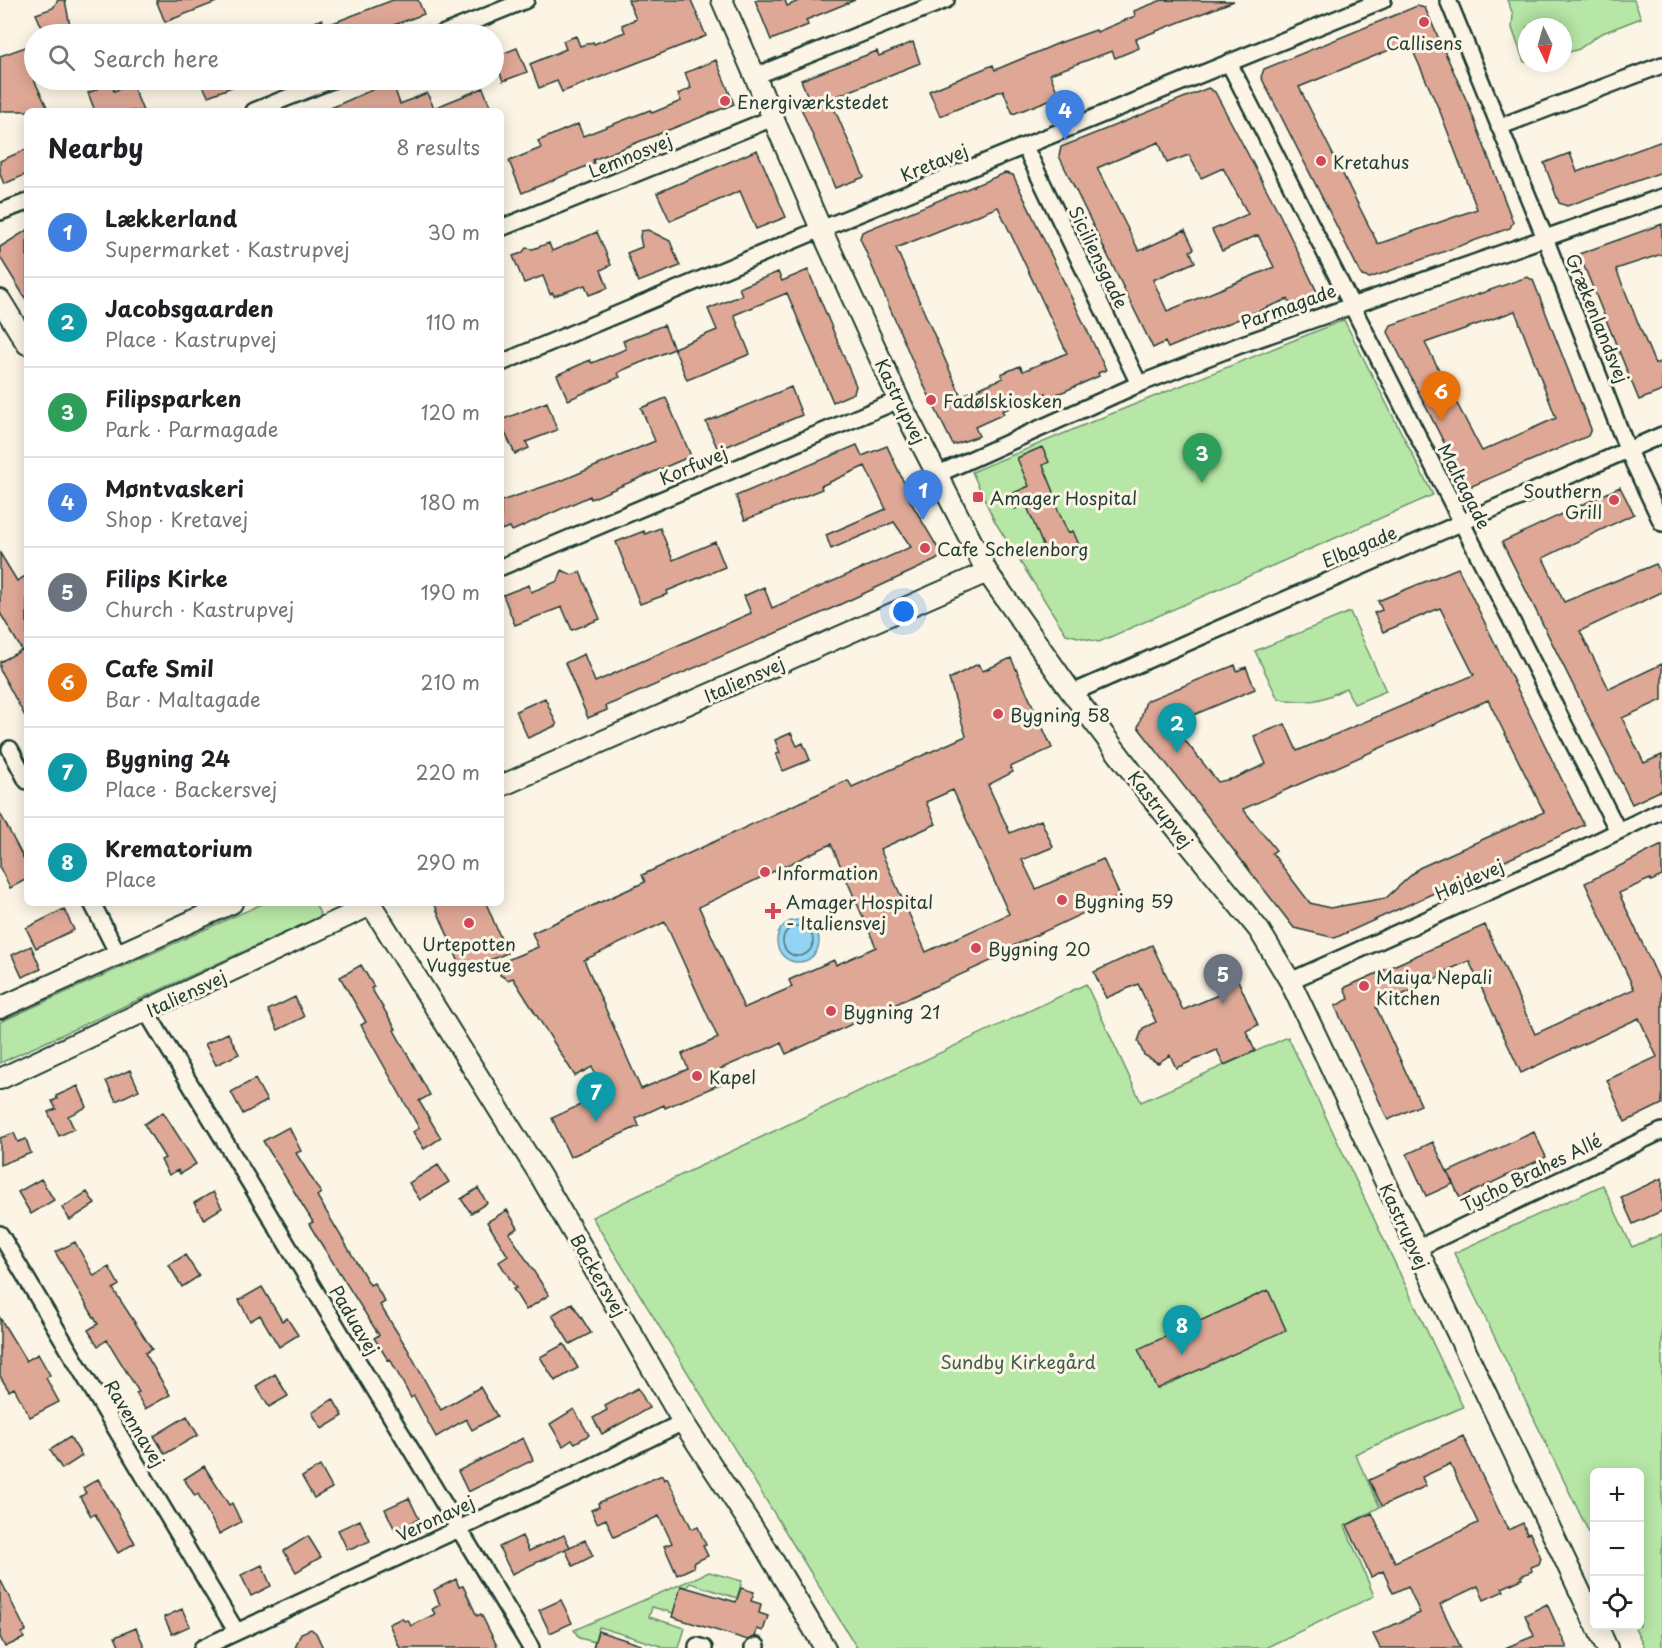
<!DOCTYPE html>
<html lang="en">
<head>
<meta charset="utf-8">
<style>
	:root { --surface:#fff; --page:#f6f6f6; --text:#202124; --muted:#757577; --line:#e0e0e0; --accent:#111827 }
	body { margin:0; font-family:"Playpen Sans",sans-serif; background:var(--page); color:var(--text) }
	.controls { position:absolute; right:18px; bottom:18px; display:grid; overflow:hidden; border-radius:9px; box-shadow:0 3px 15px #0003 }
	.controls button { width:54px; height:54px; display:grid; place-items:center; padding:0; border:0; border-bottom:2px solid var(--line); background:var(--surface); color:var(--text); font:30px sans-serif }
	.compass { position:absolute; left:1518px; top:18px; width:54px; height:54px; border-radius:50%; background:var(--surface); box-shadow:0 3px 15px #0003; rotate:175deg }
	.you { position:absolute; left:904px; top:612px; width:21px; height:21px; margin:-15px; border:4px solid #fff; border-radius:50%; background:#1a73e8; box-shadow:0 0 0 9px #1a73e833 }
	.badge { display:grid; place-items:center; width:39px; height:39px; border-radius:50%; background:var(--accent); color:#fff; font-size:20px; font-weight:700 }
	.pin { position:absolute; translate:-50% -50px; filter:drop-shadow(0 2px 3px #0008) }
	.pin::after { content:''; position:absolute; top:32px; width:21px; height:18px; background:inherit; clip-path:polygon(0 0,100% 0,50% 100%) }
	.list { margin:0; padding:0; list-style:none }
	h2 { display:flex; justify-content:space-between; align-items:center; height:78px; margin:0; padding:0 24px; font-size:26px }
	h2 small { font-size:20px; font-weight:400; color:var(--muted) }
	.list li { display:grid; grid-template-columns:39px 1fr auto; gap:18px; align-items:center; box-sizing:border-box; height:90px; padding:0 24px; border-top:2px solid var(--line) }
	.list b { display:block; font-size:22px; white-space:nowrap }
	.list p { margin:0; font-size:20px; white-space:nowrap; color:var(--muted) }
	.list em { font-size:20px; font-style:normal; color:var(--muted) }
	.icon { flex:none; width:33px; height:33px; fill:none; stroke:currentColor; stroke-width:2; stroke-linecap:round; stroke-linejoin:round }
	.map { position:relative; flex:none; width:1662px; height:1648px; overflow:hidden }
	.search { position:absolute; background:var(--surface); box-shadow:0 3px 15px #0003; left:24px; top:24px; width:480px; height:66px; display:flex; align-items:center; gap:15px; box-sizing:border-box; padding:0 21px; border-radius:33px; color:var(--muted); font-size:22px }
	.panel { position:absolute; background:var(--surface); box-shadow:0 3px 15px #0003; left:24px; top:108px; width:480px; height:798px; border-radius:9px }
	.map>svg:first-child { display:block }
	.green { fill:#b6e7a6; stroke:#6a926d; stroke-width:1.5 }
	.water { fill:#91d4f3; stroke:#6398a7; stroke-width:1.5 }
	.lines { fill:none; stroke-linecap:round; stroke-linejoin:round }
	.shore { stroke:#4d7980; stroke-width:1.5 }
	.building { fill:#dea796; stroke:#1f3d34; stroke-width:1.5; fill-rule:evenodd }
	.minor-casing { stroke:#1f3d34; stroke-width:20 }
	.tertiary-casing { stroke:#1f3d34; stroke-width:24 }
	.minor { stroke:#fcf5e5; stroke-width:15 }
	.tertiary { stroke:#fcf5e5; stroke-width:20 }
	.poi-dot { fill:#d1495b; stroke:#fcf5e5; stroke-width:2 }
	.labels { text-anchor:middle; dominant-baseline:central; stroke-width:6; stroke-linejoin:round; paint-order:stroke }
	.poi-label { font-size:18px; fill:#1f3d34; stroke:#fcf5e5; text-anchor:start }
	.street-label { font-size:18px; fill:#1f3d34; stroke:#fcf5e5 }
	.park-label { font-size:18px; fill:#3d5f4b; stroke:#fcf5e5 }
</style>
</head>
<body>
<div class="map">
<svg width="1662" height="1648" viewBox="0 0 1662 1648">
	<rect width="100%" height="100%" fill="#fcf5e5"/>
	<filter id="ink" filterUnits="userSpaceOnUse"><feTurbulence type="fractalNoise" baseFrequency=".0167" numOctaves="2"/><feDisplacementMap in="SourceGraphic" scale="12" xChannelSelector="R" yChannelSelector="G"/><feConvolveMatrix kernelMatrix="1 2 1 2 8 2 1 2 1" color-interpolation-filters="sRGB"/></filter>
	<g filter="url(#ink)">
		<path class="green" d="M1507 0H1634L1641 18 1600 34 1579 49 1563 54V27H1527V62H1524L1512 28 1513 14Z
			M1344 320 1433 495 1099 642 1066 634 995 522 972 472 1096 420Z
			M1350 612 1386 691 1354 704 1346 688C1318 703 1310 703 1278 699L1255 651Z
			M264 903H315L321 916 0 1063V1022Z
			M1086 984 1141 1102 1288 1037 1463 1407 1355 1454 1380 1507 1345 1526 1374 1596 1265 1648H857L592 1217Z
			M1603 1185 1632 1247 1662 1234V1648H1645L1634 1626H1640V1472H1594V1543L1454 1253Z
			M709 1572 742 1581 737 1598 690 1583 678 1598 673 1613 652 1607 649 1617 685 1628 679 1648H667L599 1627 595 1642 579 1638 574 1630Z"/>
		<path class="water" d="M777 941a21 21 0 1 1 42 0a21 21 0 1 1-42 0Z"/>
		<g class="lines">
			<path class="shore" d="M783 941a15 15 0 1 1 30 0a15 15 0 1 1-30 0Z"/>
		</g>
		<path class="building" d="M58 0H65L70 26 65 28 75 34H45L36 14 53 8Z
			M156 0H218L219 1 165 22Z
			M393 0H418L424 14 369 34H285L322 19 325 26Z
			M628 0H691L706 36 562 92 557 81 539 88 530 64 566 49 563 41 576 36 580 46 593 42 594 44 625 32 622 25 636 19Z
			M755 0H785L787 6 801 0H855L806 20 808 25 771 40Z
			M1162 0 1234 1 1136 39 1139 48 1115 58 1112 51 1050 74 1059 96 1013 114 1003 90 940 116 929 91 993 65 995 70 1059 43 1096 30 1097 32 1135 16 1134 11Z
			M1417 6 1425 8 1469 106 1513 222 1510 228 1370 278 1362 276 1261 77 1264 69ZM1409 42 1441 114 1477 209 1378 244 1299 87Z
			M913 42 920 63 830 99 864 177 835 188 798 101 808 97 801 80 877 51 879 56Z
			M34 44V80L49 111H0V56Z
			M517 48 527 72 503 81 494 57Z
			M716 60 734 104 593 160 594 163 522 193 509 161 541 148 538 141 578 124 583 136 650 110 652 113 681 101 678 94 691 88 685 73Z
			M200 80H248V81L208 96Z
			M392 81 400 104 427 93 434 108 483 88 492 111H324Z
			M111 83 114 91 132 84 143 111H95L88 93Z
			M1208 88 1215 92 1278 211 1318 294 1292 307 1288 299 1168 348 1165 342 1153 348 1059 156 1061 147ZM1159 142 1167 163 1189 155 1201 178 1223 168 1248 214 1212 230 1222 251 1258 235 1274 267 1167 311 1153 280 1195 262 1190 251 1194 249 1185 230 1139 251 1097 168Z
			M1662 141V172L1567 206 1559 203 1544 163 1570 153 1577 172Z
			M27 149V174L4 184 0 174V161Z
			M757 150 786 217 756 229 740 191 670 221 657 193Z
			M1005 173 1013 175 1106 370 1098 373 1099 376 1065 391 1048 397 1046 393 1002 411 1004 414 975 427 979 436 953 445 915 367 860 238 862 232ZM998 207 1067 353 1023 371 1020 366 1001 374 1003 378 961 396 896 248Z
			M1662 224V254L1616 269 1655 364 1662 361V391L1639 400 1579 254Z
			M27 230V301L0 257V247Z
			M648 230 670 241 680 266 638 282 627 253 642 247 640 237 641 231Z
			M597 232 611 265 601 270 608 288 589 295 585 285 554 296 553 293 550 294 543 276 524 283 513 256 522 253 526 248 533 249 549 243 552 251Z
			M808 270 856 386 854 393 833 402 787 293 734 315 750 354 687 380 674 348 717 330 708 309 742 295 739 288 778 272 782 281Z
			M1527 277 1533 280 1591 429 1588 436 1472 486 1465 484 1388 332 1391 325ZM1515 311 1556 418 1482 451 1425 343Z
			M664 325 674 349 623 370 618 373 620 377 568 400 557 375 590 360 592 363 626 349 623 341Z
			M791 387 802 415 718 450 706 422Z
			M666 398 691 456 591 499 590 496 512 531 510 527 501 530V501L563 480 655 441 641 408Z
			M547 402 557 430 526 442 529 448 515 454 501 424V420Z
			M857 445 862 456 887 446 911 498 909 499 942 555 936 560 813 617 606 706 607 710 588 718 565 663 584 654 595 682 751 613 744 596 764 587 772 608 911 547 894 522 831 549 826 535 886 509 865 466 821 486 822 489 745 520 736 496Z
			M1042 447 1049 462 1043 465 1054 492 1051 494 1068 533 1073 531 1079 545 1048 558 1026 504 1015 509 1009 495 1029 486 1017 458Z
			M1620 487 1634 514 1543 558 1564 602 1656 564 1662 576V592L1580 631 1609 689 1662 664V700L1622 718 1644 763 1662 755V790L1632 804 1502 542Z
			M660 528 673 560 715 542 725 567 667 591 668 594 640 604 616 542 644 531 645 534Z
			M0 553 17 581 27 575V720L0 670V662L22 650 0 613Z
			M1458 568 1584 825 1335 938 1294 928 1138 727 1146 701 1235 665 1237 671 1246 667 1255 689 1172 724 1218 782 1235 778 1266 764 1254 736 1285 724 1297 751 1474 675 1440 608 1383 632 1374 613 1382 610 1378 601ZM1488 700 1544 812 1419 868 1386 898 1330 908 1310 903 1272 853 1276 850 1243 809Z
			M562 570 572 575 580 572 600 619 572 630 562 607 515 625 503 595 529 585 531 592 558 581Z
			M1011 658 1052 748 1010 767 1013 772 988 785 1010 833 1041 820 1053 847 1022 860 1036 889 1103 859 1120 896 1013 946 1015 950 786 1054 781 1043 720 1069 725 1082 665 1108 664 1105 636 1118 639 1126 570 1157 552 1118 604 1094 592 1067 575 1076 513 978 508 980 500 975V963L538 947 532 933 645 882 642 875 848 780 852 787 966 736 949 679 978 664 983 671ZM953 790 1009 914 926 952 880 849 936 824 926 802ZM831 844 876 947 836 965 834 960 789 980 792 987 744 1008 699 907ZM665 922 718 1038 682 1054 688 1069 641 1089 584 960Z
			M545 698 557 725 528 738 516 711Z
			M791 733 797 746 803 743 810 760 783 771 776 754 780 753 775 740Z
			M0 813 27 865V879L10 888 0 868Z
			M1662 845V876L1651 881 1650 879 1619 893 1662 986V1104L1625 1122 1607 1080 1657 1057 1639 1018 1521 1073 1469 961 1439 974 1440 977 1376 1007 1421 1105 1388 1120 1335 1006 1349 999 1344 988 1485 925 1535 1034 1634 989 1585 883Z
			M434 903H486L507 953 463 972Z
			M64 909 74 930 36 948 26 928Z
			M1152 945 1183 1010 1218 995 1214 986 1236 976 1258 1025 1246 1031 1255 1051 1224 1065 1217 1050 1176 1068 1170 1055 1158 1063 1144 1055 1138 1041 1143 1028 1156 1022 1138 984 1106 998 1094 972Z
			M31 946 41 969 22 977 12 955Z
			M361 965 374 987 371 988 396 1029 394 1030 430 1095 419 1101 441 1138 424 1149 413 1132 419 1128 361 1025 366 1022 340 977Z
			M295 997 304 1017 278 1030 268 1010Z
			M228 1033 239 1054 216 1065 205 1044Z
			M130 1070 139 1090 116 1101 106 1081Z
			M255 1079 267 1101 243 1114 231 1092Z
			M78 1086 87 1107 68 1116 74 1129 59 1136 48 1112 56 1109 52 1101 57 1099 56 1096Z
			M163 1112 196 1164 180 1174 178 1170 169 1175 161 1160 165 1158 144 1124Z
			M289 1127 301 1151 296 1153 321 1193 317 1196 370 1285 374 1283 385 1302 380 1305 407 1348 441 1410 480 1387 497 1416 472 1430 466 1419 436 1437 414 1396 411 1398 390 1359 388 1360 374 1338 379 1335 320 1242 309 1224 313 1222 263 1141Z
			M1534 1132 1546 1157 1460 1198 1448 1172Z
			M14 1133 18 1142 26 1139 31 1153 0 1165V1138Z
			M1433 1142 1453 1184 1426 1196 1407 1154Z
			M438 1165 449 1182 420 1200 409 1183Z
			M1662 1178V1211L1633 1224 1621 1197Z
			M41 1179 54 1200 31 1214 18 1192Z
			M478 1188 487 1203 471 1213 461 1199Z
			M87 1192 95 1204 70 1220 62 1208Z
			M213 1192 222 1208 204 1219 194 1203Z
			M507 1210 518 1228 509 1233 549 1295 526 1310 513 1289 516 1288 499 1262 508 1256 487 1222Z
			M75 1242 94 1276 109 1267 119 1285 113 1289 152 1349 145 1353 170 1395 145 1409 136 1393 139 1392 107 1340 98 1346 88 1330 98 1324 55 1252Z
			M185 1255 199 1276 182 1287 169 1265Z
			M262 1287 282 1321 287 1318 298 1335 279 1347 260 1315 250 1321 239 1300Z
			M1268 1290 1286 1330 1157 1389 1138 1349Z
			M572 1303 591 1333 570 1344 552 1315Z
			M0 1318 26 1361 38 1354 50 1375 46 1378 59 1402 30 1417 14 1388 9 1391 0 1376Z
			M564 1344 578 1368 555 1381 540 1357Z
			M275 1374 288 1396 269 1407 256 1386Z
			M638 1388 649 1408 602 1434 593 1418 607 1410 605 1406Z
			M333 1399 343 1416 322 1429 312 1413Z
			M574 1409 589 1435 575 1443 572 1440 563 1446 550 1424Z
			M187 1416 198 1435 165 1454 154 1436Z
			M1463 1436 1508 1530 1523 1523 1527 1534 1530 1533 1541 1558 1539 1564 1531 1567 1532 1571 1521 1576 1522 1579 1502 1588 1504 1591 1484 1600 1478 1586 1440 1604 1461 1648H1380L1373 1634 1420 1613 1408 1586 1393 1593 1383 1571 1371 1577 1347 1525 1372 1513 1395 1562 1478 1523 1450 1464 1422 1477 1426 1486 1382 1506 1369 1480Z
			M70 1437 82 1456 62 1469 50 1450Z
			M523 1438 533 1460 468 1492 458 1471Z
			M204 1466 229 1505 232 1503 241 1522 219 1534 198 1494 195 1496 184 1479Z
			M320 1466 332 1488 314 1498 302 1477Z
			M662 1475 664 1480 667 1478 692 1529 698 1527 706 1545 703 1546 708 1556 693 1563 694 1567 677 1575 664 1546 672 1543 659 1516 614 1537 606 1519 597 1523 591 1510 599 1507 598 1503Z
			M98 1479 135 1543 118 1553 95 1514 91 1516 80 1497 86 1493 83 1488Z
			M409 1498 419 1519 395 1530 385 1509Z
			M360 1520 370 1541 352 1549H347L338 1530Z
			M564 1535 570 1547 512 1574 499 1547 522 1536 529 1551Z
			M308 1536 321 1557 296 1572 284 1551Z
			M585 1540 593 1556 573 1566 565 1549Z
			M262 1565 271 1586 251 1596 241 1575Z
			M0 1579 26 1631 22 1633 24 1638 5 1647 0 1637Z
			M456 1579 459 1587 463 1586 477 1616 481 1614 498 1648H400L389 1624 402 1618 404 1621 408 1620 411 1626 435 1614 432 1609 440 1605 434 1590Z
			M681 1586 736 1602 741 1588 754 1592 751 1601 761 1604 759 1613 768 1616 763 1631 757 1629 755 1637 748 1640 672 1617Z
			M561 1600 572 1623 550 1633 539 1610Z
			M1547 1604 1567 1648H1505L1534 1636 1525 1615Z
			M182 1609 190 1626 172 1634 164 1617Z
			M136 1628 145 1648H120L115 1637Z
			M311 1629 316 1633 323 1648H295L301 1633Z
			M598 1631 641 1645 640 1648H593Z"/>
		<g class="lines">
			<g class="minor-casing">
				<path id="minor" d="M1448 0 1545 238 1628 451 1662 523
					M442 34 526 0
					M1229 63 1618 831
					M755 76 946 0
					M254 111 332 80
					M1499 127 1662 65
					M1025 147 1139 384
					M0 212 27 202
					M501 228 773 118
					M501 363 821 229 1383 0
					M936 475 1139 384 1240 345 1662 197
					M501 567 899 400
					M1072 693 1662 435
					M10 749 27 781
					M92 903 118 954
					M1290 981 1559 860 1662 810
					M146 1011 531 1648
					M0 1234 236 1631
					M1416 1249 1662 1131
					M202 1648 577 1474 683 1422
					M697 1648V1646L704 1648
					M753 1648 757 1646"/>
			</g>
			<g class="tertiary-casing">
				<path id="tertiary" d="M722 0 821 229 899 400 987 572 1072 693 1151 797 1259 930 1290 981 1594 1621
					M0 300 27 344
					M501 786 987 572
					M370 903 541 1177 683 1422 762 1542 825 1648
					M0 1008 232 903
					M0 1079 371 905
					M1597 1626 1607 1648"/>
			</g>
			<use href="#minor" class="minor"/>
			<use href="#tertiary" class="tertiary"/>
		</g>
	</g>
	<g class="poi-dot">
		<circle cx="1424" cy="22" r="6"/>
		<circle cx="725" cy="101" r="6"/>
		<circle cx="1321" cy="161" r="6"/>
		<circle cx="931" cy="400" r="6"/>
		<rect x="972" y="491" width="12" height="12" rx="3"/>
		<circle cx="1614" cy="500" r="6"/>
		<circle cx="925" cy="548" r="6"/>
		<circle cx="998" cy="714" r="6"/>
		<circle cx="765" cy="872" r="6"/>
		<circle cx="1062" cy="900" r="6"/>
		<path d="M770 902h6v6h6v6h-6v6h-6v-6h-6v-6h6z"/>
		<circle cx="469" cy="923" r="6"/>
		<circle cx="976" cy="948" r="6"/>
		<circle cx="1364" cy="986" r="6"/>
		<circle cx="831" cy="1011" r="6"/>
		<circle cx="697" cy="1076" r="6"/>
	</g>
	<g class="labels">
		<g class="poi-label">
			<text x="1424" y="42" text-anchor="middle">Callisens</text>
			<text x="737" y="101">Energiværkstedet</text>
			<text x="1333" y="161">Kretahus</text>
			<text x="943" y="400">Fadølskiosken</text>
			<text x="1602" y="490" text-anchor="end">Southern<tspan x="1602" dy="21">Grill</tspan></text>
			<text x="990" y="497">Amager Hospital</text>
			<text x="937" y="548">Cafe Schelenborg</text>
			<text x="1010" y="714">Bygning 58</text>
			<text x="777" y="872">Information</text>
			<text x="1074" y="900">Bygning 59</text>
			<text x="786" y="901">Amager Hospital<tspan x="786" dy="21">- Italiensvej</tspan></text>
			<text x="469" y="943" text-anchor="middle">Urtepotten<tspan x="469" dy="21">Vuggestue</tspan></text>
			<text x="988" y="948">Bygning 20</text>
			<text x="1376" y="976">Maiya Nepali<tspan x="1376" dy="21">Kitchen</tspan></text>
			<text x="843" y="1011">Bygning 21</text>
			<text x="709" y="1076">Kapel</text>
		</g>
		<g class="street-label">
			<text transform="translate(630 155) rotate(-22)">Lemnosvej</text>
			<text transform="translate(934 162) rotate(-22)">Kretavej</text>
			<text transform="translate(1099 257) rotate(64)">Siciliensgade</text>
			<text transform="translate(1288 306) rotate(-20)">Parmagade</text>
			<text transform="translate(1598 318) rotate(68)">Grækenlandsvej</text>
			<text transform="translate(901 401) rotate(64)">Kastrupvej</text>
			<text transform="translate(693 465) rotate(-23)">Korfuvej</text>
			<text transform="translate(1465 486) rotate(63)">Maltagade</text>
			<text transform="translate(1359 546) rotate(-23)">Elbagade</text>
			<text transform="translate(744 679) rotate(-24)">Italiensvej</text>
			<text transform="translate(1161 809) rotate(52)">Kastrupvej</text>
			<text transform="translate(1469 879) rotate(-24)">Højdevej</text>
			<text transform="translate(186 993) rotate(-25)">Italiensvej</text>
			<text transform="translate(1531 1172) rotate(-26)">Tycho Brahes Allé</text>
			<text transform="translate(1405 1226) rotate(65)">Kastrupvej</text>
			<text transform="translate(599 1275) rotate(60)">Backersvej</text>
			<text transform="translate(355 1320) rotate(59)">Paduavej</text>
			<text transform="translate(135 1423) rotate(59)">Ravennavej</text>
			<text transform="translate(435 1518) rotate(-25)">Veronavej</text>
		</g>
		<g class="park-label">
			<text x="1018" y="1361">Sundby Kirkegård</text>
		</g>
	</g>
</svg>
<div class="controls">
<button>+</button>
<button>−</button>
<button><svg class="icon" aria-label="locate" viewBox="0 0 24 24"><circle cx="12" cy="12" r="6"/><path d="M12 2v4M12 18v4M2 12h4M18 12h4"/></svg></button>
</div>
<svg class="compass" viewBox="-18 -18 36 36"><path d="M0-13l5 13h-10z" fill="#e53935"/><path d="M0 13l5-13h-10z" fill="#757577"/></svg>
<div class="you"></div>
<div class="pin badge" style="left:923px;top:520px;background:#3f7fe0">1</div>
<div class="pin badge" style="left:1177px;top:753px;background:#0f9aa8">2</div>
<div class="pin badge" style="left:1202px;top:483px;background:#2e9e5b">3</div>
<div class="pin badge" style="left:1065px;top:140px;background:#3f7fe0">4</div>
<div class="pin badge" style="left:1223px;top:1004px;background:#6b7280">5</div>
<div class="pin badge" style="left:1441px;top:421px;background:#e8710a">6</div>
<div class="pin badge" style="left:596px;top:1122px;background:#0f9aa8">7</div>
<div class="pin badge" style="left:1182px;top:1355px;background:#0f9aa8">8</div>
<div class="search"><svg class="icon" aria-label="search" viewBox="0 0 24 24"><circle cx="10" cy="10" r="6"/><path d="M15 15l6 6"/></svg>Search here</div>
<section class="panel">
<h2>Nearby<small>8 results</small></h2>
<ul class="list">
<li><span class="badge" style="background:#3f7fe0">1</span><div><b>Lækkerland</b><p>Supermarket · Kastrupvej</p></div><em>30 m</em></li>
<li><span class="badge" style="background:#0f9aa8">2</span><div><b>Jacobsgaarden</b><p>Place · Kastrupvej</p></div><em>110 m</em></li>
<li><span class="badge" style="background:#2e9e5b">3</span><div><b>Filipsparken</b><p>Park · Parmagade</p></div><em>120 m</em></li>
<li><span class="badge" style="background:#3f7fe0">4</span><div><b>Møntvaskeri</b><p>Shop · Kretavej</p></div><em>180 m</em></li>
<li><span class="badge" style="background:#6b7280">5</span><div><b>Filips Kirke</b><p>Church · Kastrupvej</p></div><em>190 m</em></li>
<li><span class="badge" style="background:#e8710a">6</span><div><b>Cafe Smil</b><p>Bar · Maltagade</p></div><em>210 m</em></li>
<li><span class="badge" style="background:#0f9aa8">7</span><div><b>Bygning 24</b><p>Place · Backersvej</p></div><em>220 m</em></li>
<li><span class="badge" style="background:#0f9aa8">8</span><div><b>Krematorium</b><p>Place</p></div><em>290 m</em></li>
</ul>
</section>
</div>
</body>
</html>
